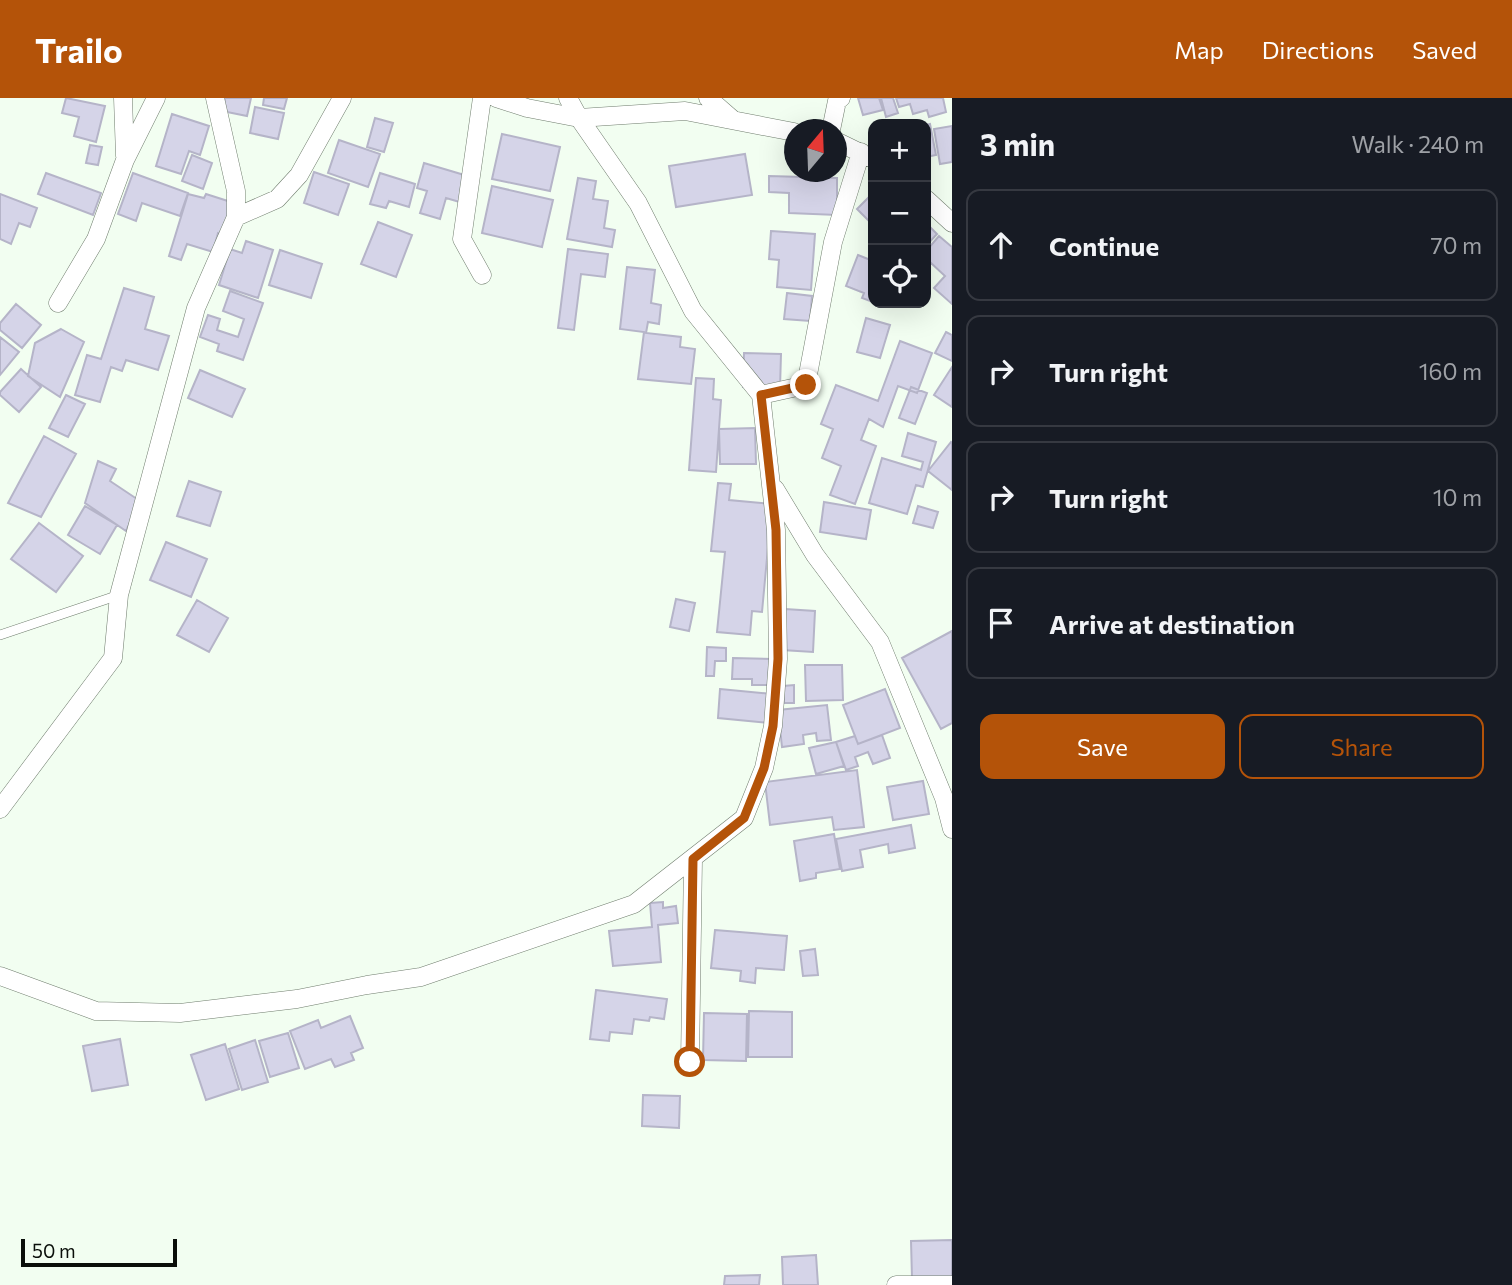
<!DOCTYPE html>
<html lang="en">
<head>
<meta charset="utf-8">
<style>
	:root { --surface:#171b24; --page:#242831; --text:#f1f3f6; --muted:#9ea1a6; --line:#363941; --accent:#b45309 }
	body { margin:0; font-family:Commissioner,sans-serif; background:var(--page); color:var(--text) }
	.controls { position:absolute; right:21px; top:21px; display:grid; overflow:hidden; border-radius:14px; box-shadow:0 7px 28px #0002 }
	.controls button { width:63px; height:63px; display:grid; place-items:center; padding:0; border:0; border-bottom:2px solid var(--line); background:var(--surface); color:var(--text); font:35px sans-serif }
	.compass { position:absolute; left:784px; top:21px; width:63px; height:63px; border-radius:50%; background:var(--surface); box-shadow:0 7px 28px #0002; rotate:19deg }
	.scale { position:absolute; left:21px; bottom:18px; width:156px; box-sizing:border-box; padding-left:7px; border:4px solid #0a0f0a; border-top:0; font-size:19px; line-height:24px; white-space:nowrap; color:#0a0f0a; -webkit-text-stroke:5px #f2fef1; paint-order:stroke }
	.stop { position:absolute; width:21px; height:21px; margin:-16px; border:5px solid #b45309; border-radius:50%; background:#fff }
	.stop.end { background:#b45309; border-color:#fff; box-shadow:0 2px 7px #0008 }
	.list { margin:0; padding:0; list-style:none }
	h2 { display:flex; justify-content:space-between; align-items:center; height:91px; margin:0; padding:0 28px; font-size:30px }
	h2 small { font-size:23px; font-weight:400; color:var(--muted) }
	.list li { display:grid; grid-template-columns:46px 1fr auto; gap:21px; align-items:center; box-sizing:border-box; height:112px; margin:0 14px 14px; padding:0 14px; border:2px solid var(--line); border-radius:14px }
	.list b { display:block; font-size:26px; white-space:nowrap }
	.list em { font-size:23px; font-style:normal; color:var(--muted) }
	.actions { display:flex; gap:14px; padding:21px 28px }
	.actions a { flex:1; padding:16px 0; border:2px solid var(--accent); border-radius:14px; text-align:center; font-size:24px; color:var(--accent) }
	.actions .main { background:var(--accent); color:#fff }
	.icon { flex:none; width:38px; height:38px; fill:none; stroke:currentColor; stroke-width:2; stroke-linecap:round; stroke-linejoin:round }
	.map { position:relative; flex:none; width:952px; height:1187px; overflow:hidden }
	header { display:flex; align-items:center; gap:42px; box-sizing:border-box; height:98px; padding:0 35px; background:var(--accent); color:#fff }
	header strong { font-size:33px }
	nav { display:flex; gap:38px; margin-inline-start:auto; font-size:24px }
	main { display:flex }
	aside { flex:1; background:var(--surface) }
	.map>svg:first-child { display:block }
	.building { fill:#d5d4e8; stroke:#b5b4c8; stroke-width:2 }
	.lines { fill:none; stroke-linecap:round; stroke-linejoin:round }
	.lane-casing { stroke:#707d6e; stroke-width:10 }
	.street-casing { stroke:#707d6e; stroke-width:19 }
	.lane { stroke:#fff; stroke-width:9 }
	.street { stroke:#fff; stroke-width:18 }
	.route { stroke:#b45309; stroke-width:9 }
</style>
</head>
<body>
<header>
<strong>Trailo</strong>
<nav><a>Map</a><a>Directions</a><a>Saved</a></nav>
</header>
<main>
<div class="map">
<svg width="952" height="1187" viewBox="0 0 952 1187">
	<rect width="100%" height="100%" fill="#f2fef1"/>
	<path class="building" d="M66 0 105 8 96 44 74 38 79 19 62 15Z
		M225 0H251L247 18 222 13Z
		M264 0H287L284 11 263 7Z
		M858 0H879L883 12 863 17Z
		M881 0H893L898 15 886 19Z
		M896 0H943L946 14 929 19 927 12 913 16 910 6 899 9Z
		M255 9 284 15 278 41 250 35Z
		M172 16 209 28 200 57 189 53 181 76 156 68Z
		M375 20 393 25 384 54 367 49Z
		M930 26 936 57 926 59V27Z
		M952 28V64L940 66 934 31Z
		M502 36 560 49 550 93 492 81Z
		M339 42 380 56 368 89 328 75Z
		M90 47 102 49 98 67 86 65Z
		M745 56 752 97 676 109 669 68Z
		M192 57 212 65 203 91 182 83Z
		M424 65 471 79 463 105 446 100 440 121 420 115 427 93 417 90Z
		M314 74 349 86 338 117 304 105Z
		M46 75 101 95 93 117 38 96Z
		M133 75 188 95 180 118 142 105 136 123 118 116Z
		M380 75 415 86 409 109 389 103 386 110 370 106Z
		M769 78 837 80V117L789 115V95L769 94Z
		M578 80 596 83 593 101 608 103 604 130 615 132 612 149 567 141Z
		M492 88 553 102 542 149 482 135Z
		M873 95V127L857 111Z
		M0 96 37 110 30 129 19 125 11 146 0 141Z
		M188 96 204 100 206 96 234 105 224 137 218 135 213 154 187 146 181 162 169 158Z
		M378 124 412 137 396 179 361 166Z
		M926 125 937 136 926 148Z
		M771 133 815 136 811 192 777 189 779 162 769 161Z
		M939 138 952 149V206L934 190 945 178 931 165 926 171V153Z
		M246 143 273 152 258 200 219 187 230 151 242 155Z
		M568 151 608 156 605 179 581 176 574 232 558 230Z
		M280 152 322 166 311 200 269 187Z
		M858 157 873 163V204L862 200 864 195 846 188Z
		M627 169 655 172 651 205 661 207 659 226 648 224 646 235 681 239 680 249 695 251 691 286 638 281 644 234 620 231Z
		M124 190 154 199 145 231 169 238 158 272 126 262 122 273 111 269 100 304 75 297 87 257 101 261Z
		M230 193 263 205 243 262 217 253 219 246 200 239 208 217 220 221 217 232 238 239 244 221 223 213Z
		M787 195 812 198 810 223 784 221Z
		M16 206 41 227 22 250 0 232V225Z
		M866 220 890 227 880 260 857 254Z
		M61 231 84 244 60 299 28 278 35 245Z
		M946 234 952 237V263L935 255Z
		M0 239 19 254 0 277Z
		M900 243 932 255 917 295 898 288 883 329 869 321 861 342 876 348 855 406 830 397 841 368 822 360 833 331 821 326 836 287 878 303Z
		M744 255 781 256 780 290 743 289Z
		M952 269V309L934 297Z
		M21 271 41 289 19 314 0 297V294Z
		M200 272 245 291 232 319 188 300Z
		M696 280 714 281 713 301 721 302 716 374 689 372Z
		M911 289 927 295 915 326 899 320Z
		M66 297 85 306 68 339 49 330Z
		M755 330 756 366H720L719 331Z
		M908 335 936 344 923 389 916 387 907 416 869 405 882 360 921 372 923 364 902 358Z
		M44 338 76 356 41 419 8 405Z
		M951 344 952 345V392L928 373Z
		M98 363 116 371 110 383 140 403 126 433 85 405Z
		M189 383 221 394 210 428 177 418Z
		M718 385 731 386 729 402 772 406 762 514 752 513 750 537 717 534 725 454 711 453Z
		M824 404 871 412 866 441 820 434Z
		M85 408 117 427 100 456 68 437Z
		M918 408 938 414 933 430 913 425Z
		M39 425 83 458 56 494 11 461Z
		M166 444 207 461 191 499 150 482Z
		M676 501 695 505 689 533 670 529Z
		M197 502 228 520 209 554 177 537Z
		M785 511 815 513 813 554 782 552Z
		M952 533V625L941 631 902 560Z
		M707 549 726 550V563H715L714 578H706Z
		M733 560 775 561 774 587H752V581H732Z
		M805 567H842L843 602 806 603Z
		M794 587V605H784L783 588Z
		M720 591 773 596 770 625 718 620Z
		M885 591 900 630 858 646 843 607Z
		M827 607 831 642 817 643 816 635 803 637 804 646 782 649 778 612Z
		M882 637 890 660 873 666 868 654 855 659 858 668 846 672 836 644 855 638 858 646Z
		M836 644 844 668 816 676 809 650Z
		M857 672 864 729 834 732 832 719 770 727 765 684Z
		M923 683 929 716 893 722 887 689Z
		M911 727 915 750 889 755 888 746 860 752 863 769 842 773 836 741Z
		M834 736 840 771 816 775V780L800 783 794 743Z
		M663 804V810L676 808 678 825 658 827 661 864 613 868 609 833 652 829 650 805Z
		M715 832 787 838 784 872 756 870 755 885 740 883 741 873 711 870Z
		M815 851 818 877 803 878 800 853Z
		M596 892 667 901 664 921 650 919 649 923 634 921 632 936 610 934 609 943 590 941Z
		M749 913 792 914V959H748Z
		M704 915 747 916 746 963 703 962Z
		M350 918 363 950 351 955 354 962 335 969 331 961 305 971 290 933 318 922 321 930Z
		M288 935 299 970 270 979 259 943Z
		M120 941 128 987 92 993 83 948Z
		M255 942 268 984 242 992 229 951Z
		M225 946 239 991 206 1002 191 957Z
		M643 997 680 998 679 1030 642 1028Z
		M952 1142V1179L912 1180 911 1143Z
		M816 1157 818 1187H783L782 1159Z
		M760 1177 759 1187H724L725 1178Z"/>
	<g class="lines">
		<g class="lane-casing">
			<path id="lane" d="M0 537 119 497"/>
		</g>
		<g class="street-casing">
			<path id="street" d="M123 0 125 58
				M482 0 462 141 482 177
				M496 0 527 10 579 20 685 13 794 34
				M708 0 732 21
				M831 32 837 3 841 0
				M836 43 873 61
				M926 101 952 125
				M236 119 277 101 299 77 342 0
				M58 205 96 141 125 62 156 0
				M761 297 806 287 833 144 861 54
				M775 391 815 457 880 544 944 700 952 731
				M0 711 113 560 119 497 196 210 236 119V93L215 0
				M0 878 96 913 180 915 297 901 367 887 421 879 634 806 744 720 764 670 773 628 778 561 776 432 761 297 693 213 638 105 579 20 568 0
				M690 964 693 761
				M896 1187H952"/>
		</g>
		<use href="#lane" class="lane"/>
		<use href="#street" class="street"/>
	</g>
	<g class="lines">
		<path class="route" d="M690 964 693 761 744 720 764 670 773 628 778 561 776 432 761 297 806 287"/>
	</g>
</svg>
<div class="controls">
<button>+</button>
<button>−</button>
<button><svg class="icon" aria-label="locate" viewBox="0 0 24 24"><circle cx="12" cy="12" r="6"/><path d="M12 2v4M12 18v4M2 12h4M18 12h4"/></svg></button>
</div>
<svg class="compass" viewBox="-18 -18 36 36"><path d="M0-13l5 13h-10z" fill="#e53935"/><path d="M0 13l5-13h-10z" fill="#9ea1a6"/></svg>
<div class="scale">50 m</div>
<div class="stop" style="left:690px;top:964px"></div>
<div class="stop end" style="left:806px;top:287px"></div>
</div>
<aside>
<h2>3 min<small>Walk · 240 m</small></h2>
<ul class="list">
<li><svg class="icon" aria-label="ahead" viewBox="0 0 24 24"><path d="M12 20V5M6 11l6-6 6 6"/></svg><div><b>Continue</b></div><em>70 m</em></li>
<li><svg class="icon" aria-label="right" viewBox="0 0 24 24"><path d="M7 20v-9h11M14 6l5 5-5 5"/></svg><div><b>Turn right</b></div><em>160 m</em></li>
<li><svg class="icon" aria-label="right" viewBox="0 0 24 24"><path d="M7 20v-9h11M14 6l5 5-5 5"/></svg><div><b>Turn right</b></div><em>10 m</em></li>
<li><svg class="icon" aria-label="arrive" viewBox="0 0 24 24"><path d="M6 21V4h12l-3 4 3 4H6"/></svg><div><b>Arrive at destination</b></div></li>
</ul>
<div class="actions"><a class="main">Save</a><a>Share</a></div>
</aside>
</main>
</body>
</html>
